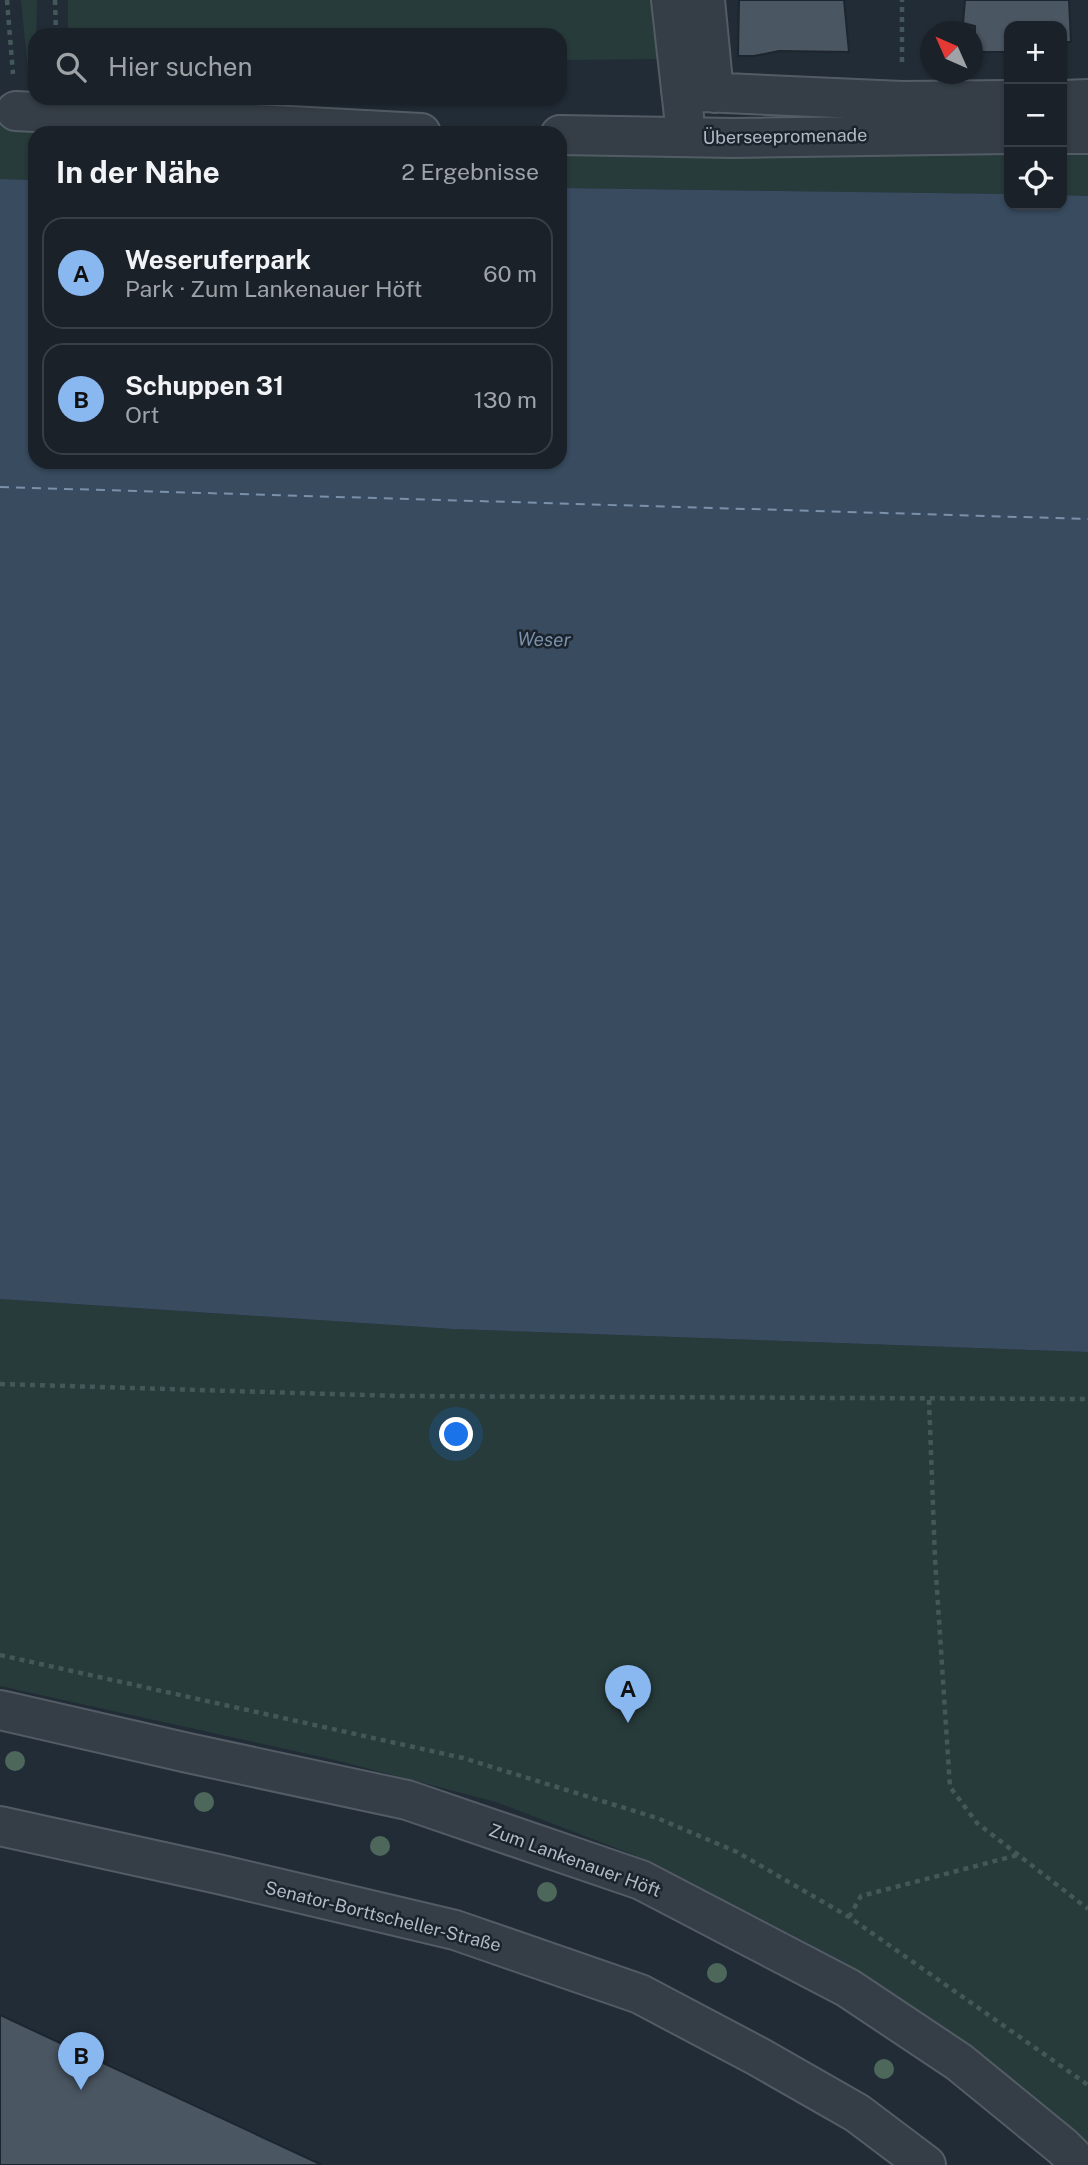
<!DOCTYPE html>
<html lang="de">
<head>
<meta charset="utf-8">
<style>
	:root { --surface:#1a2128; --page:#232930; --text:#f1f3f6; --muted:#9fa3a8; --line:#383e45; --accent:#89b7f0 }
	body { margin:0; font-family:"Public Sans",sans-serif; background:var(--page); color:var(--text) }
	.controls { position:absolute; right:21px; top:21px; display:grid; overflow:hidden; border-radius:14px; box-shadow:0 2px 5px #0004 }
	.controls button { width:63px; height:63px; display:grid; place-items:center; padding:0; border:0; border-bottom:2px solid var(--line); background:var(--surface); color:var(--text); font:35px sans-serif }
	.compass { position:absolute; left:920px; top:21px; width:63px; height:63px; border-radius:50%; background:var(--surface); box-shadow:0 2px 5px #0004; rotate:315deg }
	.you { position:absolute; left:457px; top:1435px; width:24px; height:24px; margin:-18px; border:5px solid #fff; border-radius:50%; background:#1a73e8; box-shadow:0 0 0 10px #1a73e833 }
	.badge { display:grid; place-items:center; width:46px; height:46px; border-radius:50%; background:var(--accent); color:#111; font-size:23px; font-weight:700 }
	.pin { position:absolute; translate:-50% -58px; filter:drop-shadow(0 2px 4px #0008) }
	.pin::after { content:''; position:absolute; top:37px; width:24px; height:21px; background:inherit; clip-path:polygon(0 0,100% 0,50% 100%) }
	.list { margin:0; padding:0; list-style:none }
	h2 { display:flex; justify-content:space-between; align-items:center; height:91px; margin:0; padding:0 28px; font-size:30px }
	h2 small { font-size:23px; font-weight:400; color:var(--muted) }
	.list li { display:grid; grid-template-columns:46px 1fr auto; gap:21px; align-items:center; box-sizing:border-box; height:112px; margin:0 14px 14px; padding:0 14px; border:2px solid var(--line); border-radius:21px }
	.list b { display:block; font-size:26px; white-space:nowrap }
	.list p { margin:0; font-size:23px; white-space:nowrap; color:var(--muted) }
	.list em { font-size:23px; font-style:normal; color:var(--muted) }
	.icon { flex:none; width:38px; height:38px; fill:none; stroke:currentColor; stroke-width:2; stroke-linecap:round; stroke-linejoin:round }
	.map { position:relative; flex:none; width:1088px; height:2165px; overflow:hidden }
	.search { position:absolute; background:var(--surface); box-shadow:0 2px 5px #0004; left:28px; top:28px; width:539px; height:77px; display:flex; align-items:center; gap:18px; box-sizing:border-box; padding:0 24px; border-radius:21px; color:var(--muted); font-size:26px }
	.panel { position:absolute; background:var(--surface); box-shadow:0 2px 5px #0004; left:28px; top:126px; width:539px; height:343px; border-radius:21px }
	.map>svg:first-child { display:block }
	.green { fill:#273b3a }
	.water { fill:#384b5f }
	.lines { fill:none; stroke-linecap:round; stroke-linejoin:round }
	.ferry { stroke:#7a91aa; stroke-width:2; stroke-dasharray:9 7; stroke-linecap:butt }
	.building { fill:#4a5662; stroke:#1d252e; stroke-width:2 }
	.minor-casing { stroke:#535c65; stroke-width:42 }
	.path { stroke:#455859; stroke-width:4.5; stroke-dasharray:5 5; stroke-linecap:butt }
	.minor { stroke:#353e47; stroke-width:38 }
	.tree { fill:#4d675a }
	.labels { text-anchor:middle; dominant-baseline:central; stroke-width:5; stroke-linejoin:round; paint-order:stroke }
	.street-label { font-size:18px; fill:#b0b9c4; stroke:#1b232c }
	.water-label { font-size:19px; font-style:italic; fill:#7a91aa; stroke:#1b232c }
</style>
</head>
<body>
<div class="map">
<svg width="1088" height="2165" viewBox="0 0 1088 2165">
	<rect width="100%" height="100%" fill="#222c36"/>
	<path class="green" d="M21 0H37L35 91H30Z
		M68 0H656L662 59 560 60V35H68Z
		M0 119 208 133H35V180L0 179Z
		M1062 150H1088V196L1062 195Z
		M560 151H1009V194L560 188Z
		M0 1299 452 1329 1088 1352V2144L957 2038 880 1987 800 1939 647 1860 496 1802 335 1760 0 1686Z"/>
	<path class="water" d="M0 179 35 180V462H560V188L1009 194V205H1062V195L1088 196V1352L452 1329 0 1299Z"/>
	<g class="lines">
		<path class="ferry" d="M0 487 1088 519"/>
	</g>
	<path class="building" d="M739 0H844L849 52 779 51 754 56H738Z
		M965 0H1069L1071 42H1062V26H1009V52H975V26L963 23Z
		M0 2015 322 2165H0Z"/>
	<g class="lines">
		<g class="minor-casing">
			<path id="minor" d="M671 0 684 116
				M705 0 714 93
				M681 91 902 101 1009 100
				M1062 100 1088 99
				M16 111 421 133
				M1062 134H1088
				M560 135 734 138 1009 134
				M0 1710 188 1753 407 1800 641 1880 848 1988 959 2062 1063 2147 1081 2165
				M0 1826 218 1874 455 1930 640 1994 759 2057 857 2113 926 2165"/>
		</g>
		<path class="path" d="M7 0 13 74
			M55 0 56 35
			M902 62V0
			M0 1384 398 1396 1088 1399
			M929 1400 935 1559 950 1787 977 1823 1088 1909
			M0 1655 463 1758 657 1818 737 1852 849 1917 1088 2085
			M849 1917 861 1896 1018 1855"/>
		<use href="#minor" class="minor"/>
	</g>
	<g class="tree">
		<circle cx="15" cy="1761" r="10"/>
		<circle cx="204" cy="1802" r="10"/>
		<circle cx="380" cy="1846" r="10"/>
		<circle cx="547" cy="1892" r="10"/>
		<circle cx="717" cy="1973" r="10"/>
		<circle cx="884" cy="2069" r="10"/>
	</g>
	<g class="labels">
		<g class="street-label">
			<text transform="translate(785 136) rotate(-1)">Überseepromenade</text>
			<text transform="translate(575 1860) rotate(20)">Zum Lankenauer Höft</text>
			<text transform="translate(383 1916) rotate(14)">Senator-Borttscheller-Straße</text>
		</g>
		<g class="water-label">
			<text transform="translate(544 639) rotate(1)">Weser</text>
		</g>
	</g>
</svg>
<div class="controls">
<button>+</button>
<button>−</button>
<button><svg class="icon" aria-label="locate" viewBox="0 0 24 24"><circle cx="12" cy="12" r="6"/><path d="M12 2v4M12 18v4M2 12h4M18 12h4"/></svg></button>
</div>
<svg class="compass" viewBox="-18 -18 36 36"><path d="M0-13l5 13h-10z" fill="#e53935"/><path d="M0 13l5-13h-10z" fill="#9fa3a8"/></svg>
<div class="you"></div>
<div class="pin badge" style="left:628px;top:1723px">A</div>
<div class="pin badge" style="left:81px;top:2090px">B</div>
<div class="search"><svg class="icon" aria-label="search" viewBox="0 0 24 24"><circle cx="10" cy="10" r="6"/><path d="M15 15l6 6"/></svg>Hier suchen</div>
<section class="panel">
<h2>In der Nähe<small>2 Ergebnisse</small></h2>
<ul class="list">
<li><span class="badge">A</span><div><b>Weseruferpark</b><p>Park · Zum Lankenauer Höft</p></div><em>60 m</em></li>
<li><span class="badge">B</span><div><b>Schuppen 31</b><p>Ort</p></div><em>130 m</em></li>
</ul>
</section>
</div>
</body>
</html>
